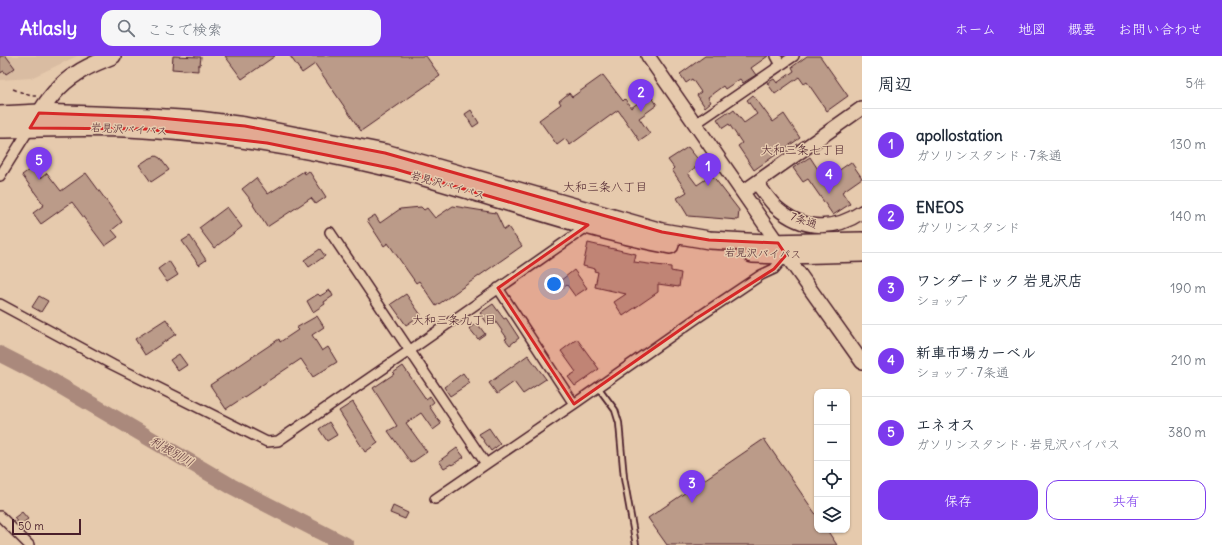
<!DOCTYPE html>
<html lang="ja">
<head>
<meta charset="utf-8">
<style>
	:root { --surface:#fff; --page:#f6f6f7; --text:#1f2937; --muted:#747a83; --line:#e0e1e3; --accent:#7c3aed }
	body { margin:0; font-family:Delius,"Klee One",sans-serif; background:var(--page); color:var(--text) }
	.controls { position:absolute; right:12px; bottom:12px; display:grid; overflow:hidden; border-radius:8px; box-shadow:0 1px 3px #0004 }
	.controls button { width:36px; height:36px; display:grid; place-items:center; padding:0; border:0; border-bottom:1px solid var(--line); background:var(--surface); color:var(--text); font:20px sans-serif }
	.scale { position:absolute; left:12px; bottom:10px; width:69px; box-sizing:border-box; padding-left:4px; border:2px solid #4a1f2b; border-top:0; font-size:11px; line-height:14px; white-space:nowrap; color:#4a1f2b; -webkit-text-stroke:3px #e6caad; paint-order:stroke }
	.you { position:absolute; left:554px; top:228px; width:14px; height:14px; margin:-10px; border:3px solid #fff; border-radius:50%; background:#1a73e8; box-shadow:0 0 0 6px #1a73e833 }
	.badge { display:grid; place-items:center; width:26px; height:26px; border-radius:50%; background:var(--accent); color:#fff; font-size:13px; font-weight:700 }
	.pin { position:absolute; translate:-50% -33px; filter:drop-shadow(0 1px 2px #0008) }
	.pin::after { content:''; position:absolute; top:21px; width:14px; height:12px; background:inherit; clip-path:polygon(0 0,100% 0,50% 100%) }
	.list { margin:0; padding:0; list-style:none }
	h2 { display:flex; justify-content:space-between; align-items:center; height:52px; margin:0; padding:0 16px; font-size:17px }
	h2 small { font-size:13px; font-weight:400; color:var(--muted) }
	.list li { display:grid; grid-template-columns:26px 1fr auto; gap:12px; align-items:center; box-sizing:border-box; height:72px; padding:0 16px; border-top:1px solid var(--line) }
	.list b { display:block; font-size:15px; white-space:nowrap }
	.list p { margin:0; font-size:13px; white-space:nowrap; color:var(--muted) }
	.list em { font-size:13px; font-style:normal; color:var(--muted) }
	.actions { display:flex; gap:8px; padding:12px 16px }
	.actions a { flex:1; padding:9px 0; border:1px solid var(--accent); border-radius:12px; text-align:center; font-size:14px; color:var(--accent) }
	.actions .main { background:var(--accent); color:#fff }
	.icon { flex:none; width:22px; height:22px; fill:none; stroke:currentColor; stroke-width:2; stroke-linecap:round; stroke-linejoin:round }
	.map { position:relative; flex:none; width:862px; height:489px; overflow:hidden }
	header { display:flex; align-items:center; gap:24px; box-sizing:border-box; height:56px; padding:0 20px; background:var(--accent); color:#fff }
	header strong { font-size:19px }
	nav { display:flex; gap:22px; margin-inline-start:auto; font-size:14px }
	.search { width:280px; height:36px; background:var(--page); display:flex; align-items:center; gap:10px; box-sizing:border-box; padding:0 14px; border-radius:12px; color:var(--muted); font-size:15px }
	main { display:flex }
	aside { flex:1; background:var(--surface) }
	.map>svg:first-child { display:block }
	.built { fill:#d9bca2 }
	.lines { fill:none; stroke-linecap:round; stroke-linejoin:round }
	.river { stroke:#aa897c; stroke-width:16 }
	.building { fill:#bb9b89; stroke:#4a1f2b }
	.lane-casing { stroke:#4a1f2b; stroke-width:8 }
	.street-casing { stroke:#4a1f2b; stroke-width:12 }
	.secondary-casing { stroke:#4a1f2b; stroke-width:16 }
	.primary-casing { stroke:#4a1f2b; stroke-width:18 }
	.highway-casing { stroke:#4a1f2b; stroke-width:20 }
	.path { stroke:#4a1f2b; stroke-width:1.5; stroke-dasharray:4 3; stroke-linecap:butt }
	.lane { stroke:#e6caad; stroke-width:4.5 }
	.street { stroke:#e6caad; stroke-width:9 }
	.secondary { stroke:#e6caad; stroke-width:13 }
	.primary { stroke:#e6caad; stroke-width:15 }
	.highway { stroke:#e6caad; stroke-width:17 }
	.marked { fill:#d62828; fill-opacity:0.2; stroke:#d62828; stroke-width:3; stroke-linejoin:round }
	.labels { text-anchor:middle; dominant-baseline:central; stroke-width:3; stroke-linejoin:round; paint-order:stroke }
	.street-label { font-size:11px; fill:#4a1f2b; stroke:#e6caad }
	.neighbourhood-label { font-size:12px; fill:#4a1f2b; stroke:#e6caad }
	.water-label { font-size:12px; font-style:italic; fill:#5d343b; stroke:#e6caad }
</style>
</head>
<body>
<header>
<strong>Atlasly</strong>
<div class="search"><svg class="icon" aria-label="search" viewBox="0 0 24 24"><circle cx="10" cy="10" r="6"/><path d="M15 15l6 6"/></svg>ここで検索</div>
<nav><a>ホーム</a><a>地図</a><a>概要</a><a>お問い合わせ</a></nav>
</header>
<main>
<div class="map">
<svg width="862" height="489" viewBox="0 0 862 489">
	<rect width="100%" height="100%" fill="#e6caad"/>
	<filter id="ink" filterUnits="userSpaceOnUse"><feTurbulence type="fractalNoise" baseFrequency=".025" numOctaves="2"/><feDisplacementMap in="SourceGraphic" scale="8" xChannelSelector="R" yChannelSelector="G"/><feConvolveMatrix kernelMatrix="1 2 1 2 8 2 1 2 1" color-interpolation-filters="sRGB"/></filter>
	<g filter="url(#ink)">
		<path class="built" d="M0 0H77L31 22 0 24Z"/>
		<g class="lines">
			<path class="river" d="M0 298 45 321 231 430 346 489"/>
		</g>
		<path class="building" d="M0 0H6L15 12 6 18 4 15 0 17Z
			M173 0 201 1 200 9H198V15L172 13Z
			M225 0H275L242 23Z
			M290 0H426L440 20 361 75 315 8 302 17Z
			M705 0H768L751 12 756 19 743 27 740 23 725 33 723 30 708 41 711 46 705 51 697 39 701 36 692 23 686 27 680 18Z
			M807 0H820L848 40 827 55 807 26 804 28 799 21 775 38 767 27 774 23 777 27 794 15 792 11Z
			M603 19 623 45 625 43 631 52 650 38 657 49 639 62 650 78 640 85 618 54 570 89 565 83 557 89 539 64 561 48 559 45 569 37 572 41Z
			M753 39 773 66 784 58 800 82 754 114 738 90 742 87 729 68 723 72 717 63 729 55 730 57 734 54 744 67 757 58 747 44Z
			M471 54 479 67 473 71 465 58Z
			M688 91 701 107 688 117 697 129 712 119 739 154 738 164 688 160 677 142 687 136 672 114 674 112 668 104Z
			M156 100 160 102 169 114 151 126 139 109 148 103Z
			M810 101 821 118 827 114 831 120 851 106 862 122 842 136 850 148 833 159 808 123 803 126 793 112Z
			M33 111 41 122 47 117 61 135 86 117 122 166 112 174 118 181 105 190 72 146 41 168 33 157 44 149 22 119Z
			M304 115 305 118 309 115 326 141 316 148 311 142 267 171 253 149 254 148 242 133 256 122 268 138Z
			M453 150 496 157 504 174 508 171 522 190 436 250 419 225 416 227 388 187 384 190 367 164 375 159 380 167 400 153 421 151 424 154 427 152 435 162Z
			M227 151 242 171 214 192 199 172Z
			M190 180 206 204 199 209 182 185Z
			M588 187 636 198 634 206 671 211V215L681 217 679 231 658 228V236L623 260 614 246 626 238 595 231 598 216 594 215 595 213 583 210Z
			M320 193 325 200 309 211 304 204Z
			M169 205 178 219 167 226 158 213Z
			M574 214 587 232 575 240 567 229 555 238 547 226 556 220 560 225Z
			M330 234 333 240 324 246 325 248 313 256 307 245 318 238 320 240Z
			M406 238 421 259 406 269 391 248Z
			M39 240 48 245 41 256 32 251Z
			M493 248 504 263 506 262 519 282 510 289 505 283 507 282 493 262 487 267 480 257Z
			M317 260 324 271 312 279 322 295 328 291 337 306 313 321 301 303 226 353 210 329 279 283 280 286 298 274 296 272Z
			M166 263 176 278 145 299 135 283Z
			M477 267 485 278 478 283 469 272Z
			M577 283 599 313 575 330 568 321 576 316 561 295Z
			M179 298 187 309 178 315 170 304Z
			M528 299 546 323 523 338 514 326 497 338 489 327Z
			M403 310 426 343 430 340 434 346 429 350 441 368 433 374 421 357 406 367 427 396 411 407 388 375 397 370 373 332 394 318 393 317Z
			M463 317 470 327 450 340 444 331Z
			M353 346 378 387 365 396 339 355Z
			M329 366 337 379 327 385 319 373Z
			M489 372 500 388 491 395 479 378Z
			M764 383 817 460V474H827L837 489H667L648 462Z
			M457 392 464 401 452 409 451 408 444 412 439 405Z
			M393 450 408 457 405 463 390 457Z
			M22 456 28 463 20 469 14 462Z"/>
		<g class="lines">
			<g class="lane-casing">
				<path id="lane" d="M598 331 615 354 619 367 624 422 636 489"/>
			</g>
			<g class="street-casing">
				<path id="street" d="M776 0 781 9
					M695 68 794 0
					M0 120 30 72
					M330 176 486 408 574 348 697 262 761 219 774 213 786 199
					M498 232 574 348
					M0 248 113 309 267 386 278 385 409 295 588 170
					M435 443 486 408
					M0 460 29 489"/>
			</g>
			<g class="secondary-casing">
				<path id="secondary" d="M648 0 786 199 862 306
					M757 127C763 135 769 144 776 151 803 175 834 175 862 156
					M743 136 862 52"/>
			</g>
			<g class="primary-casing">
				<path id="primary" d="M35 65C45 47 58 29 76 18 87 10 101 5 113 0"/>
			</g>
			<g class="highway-casing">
				<path id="highway" d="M0 59 39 57 149 61 198 64 245 70 385 97 662 176 709 184 747 186 768 187 862 185
					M0 73C48 72 96 70 144 73 229 78 313 93 395 113 487 137 576 171 670 189
					M752 198 786 199 862 197"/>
			</g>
			<path class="path" d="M13 33 31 40H36"/>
			<use href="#lane" class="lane"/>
			<use href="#street" class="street"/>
			<use href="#secondary" class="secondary"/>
			<use href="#primary" class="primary"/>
			<use href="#highway" class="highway"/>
		</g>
	</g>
	<path class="marked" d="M39 57 149 61 245 70 385 97 662 176 709 184 778 187 786 199 774 213 697 262 574 348 498 232 588 169 395 113 267 87 145 73 30 72Z"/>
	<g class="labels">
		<g class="street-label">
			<text transform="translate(129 73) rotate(3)">岩見沢バイパス</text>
			<text transform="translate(448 129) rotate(16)">岩見沢バイパス</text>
			<text transform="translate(804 164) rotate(18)">7条通</text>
			<text transform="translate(763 197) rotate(2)">岩見沢バイパス</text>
		</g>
		<g class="neighbourhood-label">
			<text x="803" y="93">大和三条七丁目</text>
			<text x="605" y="130">大和三条八丁目</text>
			<text x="454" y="263">大和三条九丁目</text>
		</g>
		<g class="water-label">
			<text transform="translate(172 395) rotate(30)">利根別川</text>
		</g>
	</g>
</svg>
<div class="controls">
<button>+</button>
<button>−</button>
<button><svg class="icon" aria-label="locate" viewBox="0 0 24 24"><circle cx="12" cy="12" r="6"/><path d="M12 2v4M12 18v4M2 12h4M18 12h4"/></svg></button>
<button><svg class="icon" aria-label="layers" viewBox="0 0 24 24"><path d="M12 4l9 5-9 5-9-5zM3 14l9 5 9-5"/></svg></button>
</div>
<div class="scale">50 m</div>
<div class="you"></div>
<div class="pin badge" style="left:708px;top:130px">1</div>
<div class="pin badge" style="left:641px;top:56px">2</div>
<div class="pin badge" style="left:692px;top:447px">3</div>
<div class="pin badge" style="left:829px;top:138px">4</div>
<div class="pin badge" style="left:39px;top:124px">5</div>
</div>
<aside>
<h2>周辺<small>5件</small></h2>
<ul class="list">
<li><span class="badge">1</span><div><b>apollostation</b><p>ガソリンスタンド · 7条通</p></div><em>130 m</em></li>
<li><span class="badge">2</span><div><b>ENEOS</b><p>ガソリンスタンド</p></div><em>140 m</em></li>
<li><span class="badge">3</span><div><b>ワンダードック 岩見沢店</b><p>ショップ</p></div><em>190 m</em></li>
<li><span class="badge">4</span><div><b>新車市場カーベル</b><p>ショップ · 7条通</p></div><em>210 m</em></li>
<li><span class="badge">5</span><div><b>エネオス</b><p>ガソリンスタンド · 岩見沢バイパス</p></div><em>380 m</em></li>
</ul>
<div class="actions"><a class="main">保存</a><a>共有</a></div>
</aside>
</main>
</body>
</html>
